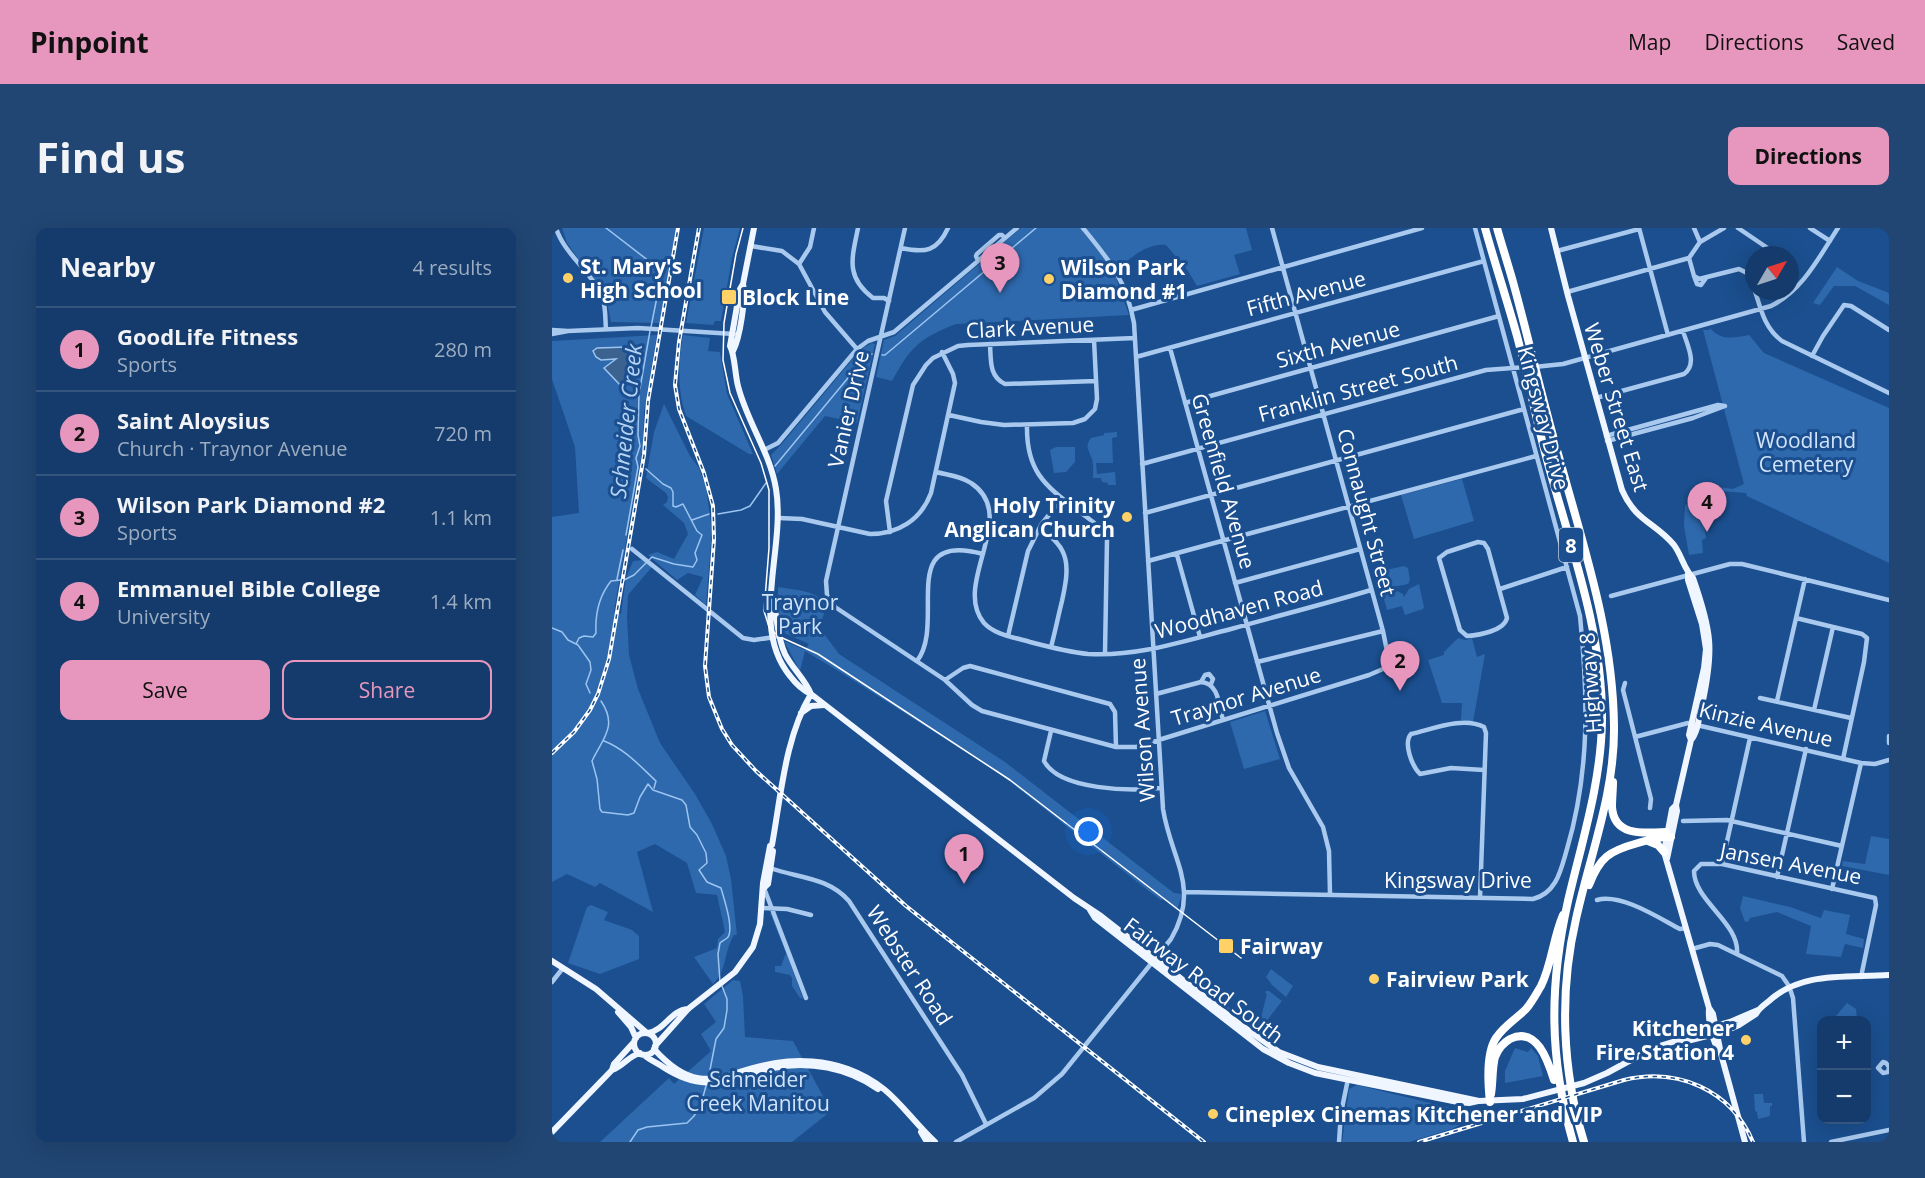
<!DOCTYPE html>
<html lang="en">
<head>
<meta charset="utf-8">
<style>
	:root { --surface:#143b6b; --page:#214673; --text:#f1f3f6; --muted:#9dadc1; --line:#33557e; --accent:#e797bd }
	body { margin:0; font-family:"Open Sans",sans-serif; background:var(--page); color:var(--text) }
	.controls { position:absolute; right:18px; bottom:18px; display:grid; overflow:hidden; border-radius:12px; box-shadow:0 6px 24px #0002 }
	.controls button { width:54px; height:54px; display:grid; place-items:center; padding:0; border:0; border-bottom:2px solid var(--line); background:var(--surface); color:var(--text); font:30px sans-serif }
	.compass { position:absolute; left:1193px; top:18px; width:54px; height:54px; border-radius:50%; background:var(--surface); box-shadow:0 6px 24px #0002; rotate:51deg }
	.you { position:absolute; left:537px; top:604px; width:21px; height:21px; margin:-15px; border:4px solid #fff; border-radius:50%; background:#1a73e8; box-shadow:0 0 0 9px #1a73e833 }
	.badge { display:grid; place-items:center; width:39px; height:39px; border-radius:50%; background:var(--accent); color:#111; font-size:20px; font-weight:700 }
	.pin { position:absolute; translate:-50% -50px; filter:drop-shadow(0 2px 3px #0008) }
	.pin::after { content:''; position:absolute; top:32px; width:21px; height:18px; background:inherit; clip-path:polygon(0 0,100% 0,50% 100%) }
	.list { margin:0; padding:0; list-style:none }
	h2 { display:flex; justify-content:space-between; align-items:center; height:78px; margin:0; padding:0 24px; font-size:26px }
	h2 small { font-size:20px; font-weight:400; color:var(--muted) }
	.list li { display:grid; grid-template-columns:39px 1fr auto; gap:18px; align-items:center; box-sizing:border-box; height:84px; padding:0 24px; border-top:2px solid var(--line) }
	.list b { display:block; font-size:22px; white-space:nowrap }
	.list p { margin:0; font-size:20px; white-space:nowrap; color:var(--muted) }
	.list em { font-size:20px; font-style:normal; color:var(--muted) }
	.actions { display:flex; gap:12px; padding:18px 24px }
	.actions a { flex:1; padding:14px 0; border:2px solid var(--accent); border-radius:12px; text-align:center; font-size:21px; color:var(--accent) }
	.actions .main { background:var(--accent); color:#111 }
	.map { position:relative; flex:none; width:1337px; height:914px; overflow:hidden; border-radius:12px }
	header { display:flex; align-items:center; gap:36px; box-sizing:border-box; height:84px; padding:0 30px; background:var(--accent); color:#111 }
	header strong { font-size:28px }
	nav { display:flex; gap:33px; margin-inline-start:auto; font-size:21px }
	.intro { display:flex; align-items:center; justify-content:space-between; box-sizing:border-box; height:144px; padding:0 36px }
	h1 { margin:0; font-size:42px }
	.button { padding:15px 27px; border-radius:12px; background:var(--accent); color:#111; font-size:21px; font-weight:700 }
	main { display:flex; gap:36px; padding:0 36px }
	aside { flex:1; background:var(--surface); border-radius:12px; box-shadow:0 6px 24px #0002 }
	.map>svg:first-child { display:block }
	.green { fill:#2e69ad }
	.water { fill:#3c6290; stroke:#9cc4f0; stroke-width:1.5 }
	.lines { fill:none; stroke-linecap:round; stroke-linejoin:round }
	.stream { stroke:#9cc4f0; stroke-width:1.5 }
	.minor { stroke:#a9c9ee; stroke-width:4.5 }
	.major { stroke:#f0f6ff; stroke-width:6 }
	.highway { stroke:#fff; stroke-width:8 }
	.tram { stroke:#fff; stroke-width:1.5 }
	.rail-casing { stroke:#fff; stroke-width:4 }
	.rail { stroke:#1b4f8f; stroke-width:1.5; stroke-dasharray:4.5; stroke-linecap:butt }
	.poi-dot { fill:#ffd166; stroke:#1b4f8f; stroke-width:2 }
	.labels { text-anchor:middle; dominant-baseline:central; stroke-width:6; stroke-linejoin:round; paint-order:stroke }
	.shield { fill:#1b4f8f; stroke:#bbcadd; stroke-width:1.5 }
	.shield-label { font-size:20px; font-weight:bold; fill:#fff }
	.poi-label { font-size:21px; font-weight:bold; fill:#fff; stroke:#1b4f8f; text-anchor:start }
	.street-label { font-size:21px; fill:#fff; stroke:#1b4f8f }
	.park-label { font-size:21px; fill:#cfe3fa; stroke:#1b4f8f }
	.water-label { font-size:22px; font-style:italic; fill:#b5d3f5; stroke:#1b4f8f }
</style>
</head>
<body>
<header>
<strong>Pinpoint</strong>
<nav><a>Map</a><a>Directions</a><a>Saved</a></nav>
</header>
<div class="intro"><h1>Find us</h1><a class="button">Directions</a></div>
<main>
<aside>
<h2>Nearby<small>4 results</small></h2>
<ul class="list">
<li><span class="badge">1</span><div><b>GoodLife Fitness</b><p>Sports</p></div><em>280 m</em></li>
<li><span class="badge">2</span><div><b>Saint Aloysius</b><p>Church · Traynor Avenue</p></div><em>720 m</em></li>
<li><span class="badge">3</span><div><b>Wilson Park Diamond #2</b><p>Sports</p></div><em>1.1 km</em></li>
<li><span class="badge">4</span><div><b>Emmanuel Bible College</b><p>University</p></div><em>1.4 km</em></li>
</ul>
<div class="actions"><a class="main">Save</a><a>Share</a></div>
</aside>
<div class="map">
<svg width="1337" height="914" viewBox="0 0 1337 914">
	<rect width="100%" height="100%" fill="#1b4f8f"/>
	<path class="green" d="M10 0H124L108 95 59 94 54 69 15 15Z
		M152 0H188L180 30 169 93H163L161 97 134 95Z
		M469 0H694L700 22 682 27 688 46 645 58 636 43 614 17C594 15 575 32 562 45L577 87 404 96C366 111 359 119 340 153L324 149 332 112 343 108Z
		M1285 39 1306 53 1335 64 1337 66V77L1303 58H1282L1268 77 1261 75Z
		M1158 100C1169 113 1182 110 1197 107L1212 125 1337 180V335L1195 268 1194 265 1156 262 1150 264 1151 273 1156 282 1150 286 1154 310 1150 312 1151 325 1137 327 1132 298 1133 277 1142 274 1145 256 1181 261 1192 256 1151 102H1157Z
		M105 107 92 183 91 218 62 383 69 386 74 350 81 333 91 332 100 339 76 367 75 389 77 427 86 461 108 515 143 566 160 596 174 628 179 651 185 707H182C171 725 176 741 161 756L142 729 165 720 166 711 173 704 165 667 144 665 135 635 103 616 85 624 101 684 48 655 43 659 15 646 0 654V289L27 285 23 219 0 151V113Z
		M131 107 158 110 156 123 168 124 175 166 201 226H197L134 188C125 161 126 135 131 107Z
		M320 115 323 116 305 195 273 188 225 246 219 227 229 217 309 121Z
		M112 176 138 228 147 240 154 259 160 303 154 377 143 367 151 349 136 345 125 352 96 327 105 324 122 331 136 306 132 295 111 277 115 274 116 269 114 265 94 250 102 204Z
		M565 204V209L560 210 561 235H544L545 246 563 244 564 257H556V255L550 254 549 250H541C541 244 542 234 539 229 536 220 533 218 539 210L552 207V205Z
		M504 219H523V234L514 244 502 245 498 222Z
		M910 251 922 293 862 311 849 267Z
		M852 338 856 340 858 352 856 356 831 361 826 358 824 346 825 344Z
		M867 356 872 379 871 381 853 387 850 378 835 382 830 364 843 362 851 366 852 369 857 361Z
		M226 359C243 362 266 362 275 378L267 399 287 426 453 534 622 665 630 666 625 682 611 671 609 672 598 664 448 546 293 447 253 423 248 443 232 413 253 422 257 416 230 404 226 387Z
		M906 410 914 412 920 410 925 429 933 426 921 494 909 492 910 475H890L876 432 892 427V424Z
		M713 483 728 531 692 541 678 494Z
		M1319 608 1337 611V647L1290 638 1291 633 1313 636Z
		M1191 668 1238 679 1269 690 1272 682 1298 687 1294 706 1312 711 1311 720 1293 716 1289 729 1254 726 1259 698 1225 684 1198 690 1197 693 1193 694 1188 680Z
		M39 677 56 684 52 692 80 702 87 708V731L48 746 16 735 35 679Z
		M218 685H221L251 771 248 770 240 758V750L238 747 223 744V738H229L234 725Z
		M719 741 741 758 734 769 720 757 714 749Z
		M181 752 188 753 191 768 193 809 241 813 279 883 240 914H48L117 850 122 856 159 823 149 806 164 794 152 776Z
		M714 763H717L730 773 706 804 664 772 668 769 667 772 702 799 707 797 715 766 713 765Z
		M1295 775 1304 781 1305 792H1284V788Z
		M963 820 976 824 979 820 986 828 991 848 953 855V843Z
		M805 857 927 887 900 901 857 914H790L797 861Z
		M1202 866H1211L1212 875H1220V878H1218V888L1206 891 1205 884 1203 883Z"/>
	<path class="water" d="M75 119 79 123 74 153 70 159 52 140 64 131 49 132 44 129 41 123 45 120Z"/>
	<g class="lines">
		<path class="stream" d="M54 0 106 40V64L99 99
			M330 127H333L484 0
			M223 238 315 127 320 126
			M166 286 189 282 198 278 214 255
			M140 292 157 286
			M74 307 86 239 84 230 88 218 86 207 87 166 98 103
			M65 351 71 322
			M72 352 82 347 100 329 122 336 141 339 145 332 143 325 150 307 145 303 131 276 124 279 121 278V264L119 260 111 256 94 241
			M0 400 10 404 16 412 26 417 38 434 39 442 34 456 38 465
			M24 416 27 410 32 408 41 409 44 405C43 386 47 368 59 353L69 352
			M49 473C66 498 51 510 40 533L45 551 48 581 50 584 76 587 82 585 88 569 96 556 101 562 130 572 134 577 138 599 145 607 154 625 155 635 147 642 155 654 169 660C172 671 182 700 176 709 175 711 170 713 168 715L166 726 168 754
			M52 513C73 521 88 538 104 553L102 560
			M157 847 164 811 172 800 175 782V771L170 758
			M78 914 86 902 95 899 135 895 142 888 149 876 154 858"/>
		<path class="minor" d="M4 0C13 28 42 45 51 72 54 81 53 92 54 101
			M306 0C300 30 293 49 321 70H332L337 73
			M353 0 274 353 275 367 283 379 393 452 420 477 430 483 564 519H584L817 447 838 438 831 403 720 0
			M1087 0 1116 107
			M1142 0 1148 14
			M1186 0 1220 23V27
			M1258 0 1278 13
			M199 18 230 23 247 36 273 84 305 121
			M349 20C373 25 385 24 396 0
			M1005 23 1087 1
			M1137 30 1142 48 1147 51 1187 41 1197 46 1202 60
			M426 33 424 28 425 26 447 7H450L453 10
			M247 36 258 19 262 0
			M1142 48 1145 56 1149 57 1154 50
			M1203 63C1209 82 1213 101 1230 113L1337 165
			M1015 64 1137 30 1148 14 1172 0
			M579 82 870 0
			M0 102 16 103
			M0 106 16 103 86 100 182 106
			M438 116C439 133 437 148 453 156L544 153
			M618 120 725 505 737 540 771 599 777 623 778 666
			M1260 128 1271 108 1292 77 1299 78 1337 102
			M584 129 932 33
			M982 139 1011 136 1219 78C1251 62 1267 29 1286 0
			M1044 170 1132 146C1146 136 1135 117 1131 103
			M633 175 947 88
			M397 187 429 194 452 197 521 195 533 191 543 181 545 171 542 112
			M475 197C474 245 494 258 529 285 540 293 550 299 555 312L553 425
			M1054 208 1166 177 1173 178
			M1055 213 1141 190 1173 178
			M212 222 226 215 305 121 316 113 342 104 465 0
			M590 236 934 142 974 139
			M384 244C396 247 409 248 419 255 469 288 399 355 432 395 443 407 462 409 478 414 497 419 516 424 536 426 585 429 632 413 679 401 725 388 773 376 819 362
			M593 285 972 181
			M227 290 250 291 318 306C346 306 369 292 379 265L403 155 401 146 390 124
			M487 301C520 319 517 341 510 373 506 389 503 404 499 419
			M338 304 334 273 361 157 374 137 381 130 406 118 416 117 583 110
			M926 314 932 315 936 321 955 390C952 403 927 407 915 408L908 402 887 330 895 324Z
			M80 321 191 410 202 412 223 409
			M625 327 648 409
			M596 333 984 228
			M683 355 808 321
			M948 361 1015 339
			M1059 368 1178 336H1190L1337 372
			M1244 390 1310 406 1315 410 1312 434 1291 531
			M456 408 476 323 489 297 510 270
			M365 433C395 395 343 302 431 326
			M705 434 831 403
			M393 452 411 440 418 438 558 476 563 484 564 519
			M649 454 653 447 657 446 661 451 659 456
			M1073 455 1071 462 1099 571 1098 580
			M604 466 649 454C667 455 667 478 671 492
			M1208 470 1299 490
			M1225 473 1253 351
			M1262 482 1281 399
			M499 503 492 533C508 563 580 563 609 560
			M1337 508V515
			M1083 509 1136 495 1309 535 1323 536 1337 532
			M1131 593 1175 592 1290 618
			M1170 636 1198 510
			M218 640C246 650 276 649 297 673L410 847 434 896
			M1225 649 1254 521
			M212 660 254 770
			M1280 661 1309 535
			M633 664 981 671C1005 665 1009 641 1015 621 1038 543 1036 468 1028 388L923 0
			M928 670 934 505 932 499C911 488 881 501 859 506 851 515 860 538 868 546L899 540 932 542
			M1045 672C1069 665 1107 690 1128 701L1134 700
			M210 680 235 681 259 687
			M1140 721 1158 716 1166 717 1230 748 1237 758 1241 770 1252 914
			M1185 726C1188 695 1142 673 1142 643L1149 636H1170L1323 670 1324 677 1309 749
			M0 754 11 740
			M1337 839 1334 835 1331 834 1326 840 1331 845 1336 844 1337 840
			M404 914 482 870 510 846 619 711C649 659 619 632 611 581L582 95C574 52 558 33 531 0
			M787 914 789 885 796 851
			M1279 914 1337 902"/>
		<path class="major" d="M999 0 1016 68 1070 262C1084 294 1103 294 1122 317 1130 328 1132 341 1141 350 1160 404 1162 422 1150 477 1147 489 1146 504 1139 512
			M191 56 188 61 178 118C183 127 183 147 186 158 195 194 218 224 224 261 234 321 197 398 238 448 244 456 250 462 259 466L522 670 549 688 686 795 727 824 766 839 927 873 971 871 1032 855 1055 845 1101 820 1127 812 1135 813 1171 804 1187 797 1204 786C1207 780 1212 777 1217 773 1250 743 1295 750 1337 747
			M181 123C188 110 194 70 191 56L202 0
			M221 374C226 392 225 409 233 426 240 440 253 451 259 466
			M249 485 259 478 272 477
			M1124 577 1120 581 1112 624 1157 780 1161 786 1169 826 1193 914
			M1115 631 1125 583 1124 577 1139 512 1137 507 1152 440 1154 421 1150 396 1136 352V346
			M212 660 216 656 221 623
			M538 682 543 690 711 821 737 835 763 845 906 874 917 875 926 873
			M0 733 44 761 95 805
			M1157 780C1156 793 1160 815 1169 825
			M66 784 79 799 84 810
			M96 805C113 802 119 782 136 781
			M82 816a11 11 0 1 1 22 0a11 11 0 1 1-22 0Z
			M1127 812 1134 806 1178 794 1206 782
			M103 818 136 781 183 744 201 719 208 696 211 655 218 618 220 617C229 568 233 509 259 466
			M102 821C148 872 170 844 224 835 247 831 274 833 296 841 340 857 352 885 383 914
			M92 827C98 832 105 835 111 839 156 868 176 849 221 840 256 832 296 840 326 861
			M60 842C72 838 75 829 88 825
			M0 904 60 842 62 836 82 814
			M369 904 375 914"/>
		<path class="highway" d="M933 0C943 36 955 72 965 108 976 149 984 191 995 232 1018 317 1051 403 1050 493 1049 555 1030 613 1016 673 997 758 997 830 1021 914
			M945 0C950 18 956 36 961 54 978 115 991 176 1009 236 1033 324 1061 406 1062 498 1063 565 1038 627 1024 691 1007 764 1010 843 1032 914
			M1061 554C1061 562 1060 570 1060 579 1062 609 1092 605 1114 604
			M1096 613 1106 617 1112 624
			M1037 657C1048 629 1057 623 1086 615 1097 612 1107 608 1119 609
			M939 866C941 854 940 840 943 829 946 821 951 815 958 811 985 798 996 833 1002 852
			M938 874C936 856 934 825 944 810 952 798 964 791 974 781 980 774 984 766 989 758 1000 736 1001 710 1011 687"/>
		<path class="tram" d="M191 0 184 26 172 95 171 132 178 165 209 235 217 262V320L212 383 217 399 226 408 266 426 458 552 689 730"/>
		<g class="rail-casing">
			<path id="rail" d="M147 0 127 114 123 157 127 181 152 245 161 278 162 311 153 438 157 469 170 501 180 517 204 543 354 678 652 914
				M0 525 22 504 38 482 46 466 57 431 92 227 96 173 126 0
				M867 914 1072 852C1126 839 1179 862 1201 914"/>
		</g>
		<use href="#rail" class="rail"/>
	</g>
	<g class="poi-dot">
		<circle cx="16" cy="50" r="6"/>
		<circle cx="497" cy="51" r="6"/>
		<rect x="169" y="61" width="16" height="16" rx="3"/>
		<circle cx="575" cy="289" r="6"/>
		<rect x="666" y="710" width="16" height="16" rx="3"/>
		<circle cx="822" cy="751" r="6"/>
		<circle cx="1194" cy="812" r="6"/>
		<circle cx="661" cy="886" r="6"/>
	</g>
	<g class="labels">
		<rect class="shield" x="1007" y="300" width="24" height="34" rx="4.5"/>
		<g class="shield-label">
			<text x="1019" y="317">8</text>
		</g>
		<g class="poi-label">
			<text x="28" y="38">St. Mary's<tspan x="28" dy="24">High School</tspan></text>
			<text x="509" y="39">Wilson Park<tspan x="509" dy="24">Diamond #1</tspan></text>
			<text x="190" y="69">Block Line</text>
			<text x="563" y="277" text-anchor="end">Holy Trinity<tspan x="563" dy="24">Anglican Church</tspan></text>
			<text x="688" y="718">Fairway</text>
			<text x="834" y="751">Fairview Park</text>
			<text x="1182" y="800" text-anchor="end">Kitchener<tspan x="1182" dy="24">Fire Station 4</tspan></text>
			<text x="673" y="886">Cineplex Cinemas Kitchener and VIP</text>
		</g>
		<g class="street-label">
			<text transform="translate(754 65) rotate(-15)">Fifth Avenue</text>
			<text transform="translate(478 99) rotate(-3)">Clark Avenue</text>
			<text transform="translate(786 116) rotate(-15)">Sixth Avenue</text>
			<text transform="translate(806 160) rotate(-15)">Franklin Street South</text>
			<text transform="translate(1065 179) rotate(73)">Weber Street East</text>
			<text transform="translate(296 181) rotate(-77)">Vanier Drive</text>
			<text transform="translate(992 190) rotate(75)">Kingsway Drive</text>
			<text transform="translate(672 253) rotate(74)">Greenfield Avenue</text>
			<text transform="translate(815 284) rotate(75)">Connaught Street</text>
			<text transform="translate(687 381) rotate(-15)">Woodhaven Road</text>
			<text transform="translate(1038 455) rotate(-94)">Highway 8</text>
			<text transform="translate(694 468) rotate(-17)">Traynor Avenue</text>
			<text transform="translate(1214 496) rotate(13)">Kinzie Avenue</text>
			<text transform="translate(590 502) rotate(-94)">Wilson Avenue</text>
			<text transform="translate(1239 635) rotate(11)">Jansen Avenue</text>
			<text x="906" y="652">Kingsway Drive</text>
			<text transform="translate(358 737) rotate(57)">Webster Road</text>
			<text transform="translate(652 752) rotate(37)">Fairway Road South</text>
		</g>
		<g class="park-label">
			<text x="1254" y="212">Woodland<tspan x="1254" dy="24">Cemetery</tspan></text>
			<text x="248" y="374">Traynor<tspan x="248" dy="24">Park</tspan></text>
			<text x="206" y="851">Schneider<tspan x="206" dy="24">Creek Manitou</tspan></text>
		</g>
		<g class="water-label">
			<text transform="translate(73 193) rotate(-84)">Schneider Creek</text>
		</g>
	</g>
</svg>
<div class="controls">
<button>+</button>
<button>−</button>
</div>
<svg class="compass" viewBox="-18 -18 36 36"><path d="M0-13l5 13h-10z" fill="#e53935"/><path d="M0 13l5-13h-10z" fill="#9dadc1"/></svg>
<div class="you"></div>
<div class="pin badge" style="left:412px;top:656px">1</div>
<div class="pin badge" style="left:848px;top:463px">2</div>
<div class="pin badge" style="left:448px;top:65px">3</div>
<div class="pin badge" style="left:1155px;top:304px">4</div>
</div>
</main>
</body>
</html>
